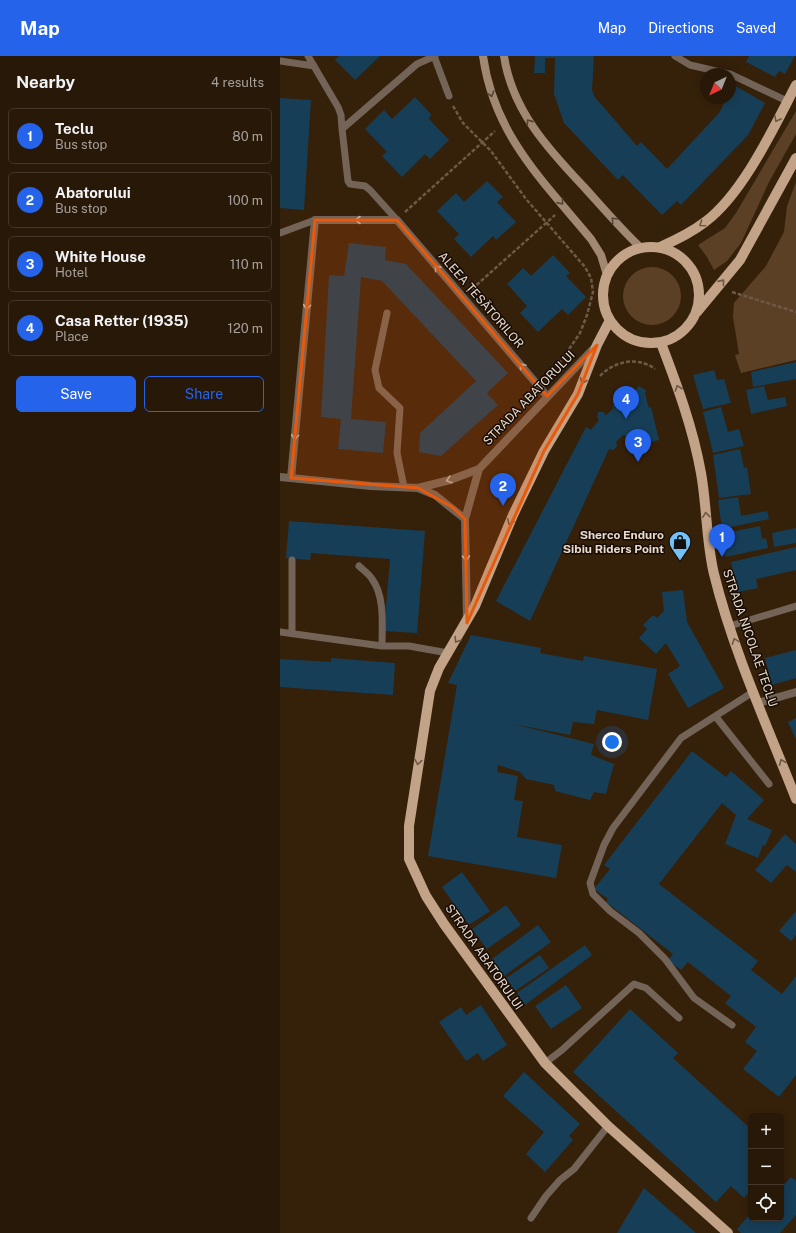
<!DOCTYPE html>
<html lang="en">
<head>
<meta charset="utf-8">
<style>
	:root { --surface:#281808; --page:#302112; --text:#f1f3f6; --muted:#a5a09c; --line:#443729; --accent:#2563eb }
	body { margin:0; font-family:"Public Sans",sans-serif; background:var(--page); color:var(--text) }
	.controls { position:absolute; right:12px; bottom:12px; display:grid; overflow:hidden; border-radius:6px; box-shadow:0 2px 10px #0003 }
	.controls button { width:36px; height:36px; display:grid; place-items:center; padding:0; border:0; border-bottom:1px solid var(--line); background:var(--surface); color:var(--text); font:20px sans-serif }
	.compass { position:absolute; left:420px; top:12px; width:36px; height:36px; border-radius:50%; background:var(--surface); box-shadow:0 2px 10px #0003; rotate:223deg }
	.you { position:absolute; left:332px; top:686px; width:14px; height:14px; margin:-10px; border:3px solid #fff; border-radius:50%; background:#1a73e8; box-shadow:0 0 0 6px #1a73e833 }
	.badge { display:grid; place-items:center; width:26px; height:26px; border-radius:50%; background:var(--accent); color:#fff; font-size:13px; font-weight:700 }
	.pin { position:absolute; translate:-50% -33px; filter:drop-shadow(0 1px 2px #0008) }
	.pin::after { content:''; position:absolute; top:21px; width:14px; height:12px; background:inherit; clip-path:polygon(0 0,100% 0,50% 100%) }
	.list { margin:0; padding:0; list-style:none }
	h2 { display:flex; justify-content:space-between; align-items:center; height:52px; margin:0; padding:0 16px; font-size:17px }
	h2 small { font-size:13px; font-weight:400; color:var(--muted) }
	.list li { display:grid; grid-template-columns:26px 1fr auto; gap:12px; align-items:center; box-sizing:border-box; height:56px; margin:0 8px 8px; padding:0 8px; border:1px solid var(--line); border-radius:6px }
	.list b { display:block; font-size:15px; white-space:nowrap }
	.list p { margin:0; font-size:13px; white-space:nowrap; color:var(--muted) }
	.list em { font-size:13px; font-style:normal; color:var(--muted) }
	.actions { display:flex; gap:8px; padding:12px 16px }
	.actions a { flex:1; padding:9px 0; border:1px solid var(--accent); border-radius:6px; text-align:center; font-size:14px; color:var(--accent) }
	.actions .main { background:var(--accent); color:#fff }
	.icon { flex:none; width:22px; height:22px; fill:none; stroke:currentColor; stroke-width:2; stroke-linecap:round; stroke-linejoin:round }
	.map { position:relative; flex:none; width:516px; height:1177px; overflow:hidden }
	header { display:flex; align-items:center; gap:24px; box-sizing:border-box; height:56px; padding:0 20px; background:var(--accent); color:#fff }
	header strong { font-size:19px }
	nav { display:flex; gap:22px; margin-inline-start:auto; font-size:14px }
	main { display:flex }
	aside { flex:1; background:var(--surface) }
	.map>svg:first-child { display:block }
	.grass { fill:#5c4026 }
	.building { fill:#173e57 }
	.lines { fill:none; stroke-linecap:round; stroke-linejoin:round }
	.path { stroke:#6d5a46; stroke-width:2.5; stroke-dasharray:4 2; stroke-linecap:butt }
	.lane { stroke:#736457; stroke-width:7 }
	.street { stroke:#736457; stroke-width:8 }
	.secondary { stroke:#a08872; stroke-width:8 }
	.primary { stroke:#c2a387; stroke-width:10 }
	.oneway { stroke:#544436 }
	.oneway2 { stroke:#6c5846 }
	.oneway3 { stroke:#c0b1a4 }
	.marked { fill:#e8590c; fill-opacity:0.2; stroke:#e8590c; stroke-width:3; stroke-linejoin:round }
	.labels { text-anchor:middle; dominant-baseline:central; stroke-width:3; stroke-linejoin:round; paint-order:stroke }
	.street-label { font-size:12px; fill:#eadbce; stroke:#160c05 }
	.poi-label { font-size:12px; font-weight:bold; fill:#eadbce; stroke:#160c05; text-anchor:end }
</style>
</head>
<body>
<header>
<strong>Map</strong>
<nav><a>Map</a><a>Directions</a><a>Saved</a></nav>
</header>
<main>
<aside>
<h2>Nearby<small>4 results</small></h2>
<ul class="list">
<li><span class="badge">1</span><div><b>Teclu</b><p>Bus stop</p></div><em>80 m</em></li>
<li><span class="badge">2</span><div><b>Abatorului</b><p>Bus stop</p></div><em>100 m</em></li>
<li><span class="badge">3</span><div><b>White House</b><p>Hotel</p></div><em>110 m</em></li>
<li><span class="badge">4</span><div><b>Casa Retter (1935)</b><p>Place</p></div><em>120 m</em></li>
</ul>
<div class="actions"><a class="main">Save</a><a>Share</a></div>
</aside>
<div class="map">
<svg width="516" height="1177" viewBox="0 0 516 1177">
	<rect width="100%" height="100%" fill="#35200a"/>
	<path class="grass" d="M516 55V78L489 126 461 187 447 205 434 214 427 201 418 189 445 172 456 157Z
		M516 126V304L461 317 455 299 459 298 453 261 454 247 486 210 504 176 507 150Z
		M343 240a29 29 0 1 1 58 0a29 29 0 1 1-58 0Z"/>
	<path class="building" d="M59 0H100L75 24 55 4Z
		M255 0H314L312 34 314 40 357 90 361 86 387 113 439 57 447 42H450V36L454 29 485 47 468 79 401 149 397 145 382 159 343 119 338 124 284 67 274 38 275 2H265V17H254Z
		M469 0H515L505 18 499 15 495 21 466 6Z
		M135 41 151 58 149 63 169 84 150 103 145 98 122 121 102 100 107 96 85 73 104 54 112 63Z
		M0 42 31 44 24 154 0 152Z
		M207 125 223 141 217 146 236 166 216 184 213 180 191 201 174 183 179 178 157 155 176 137 184 146Z
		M69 187 106 191 105 204 126 208 228 317 207 337 218 349 161 400 139 396 140 377 196 325 102 225 81 221 71 363 106 366 103 397 58 393 61 363 41 361 49 219 64 220Z
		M273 199 290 217 286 220 306 241 288 259 282 253 258 276 240 257 247 250 227 228 243 212 251 220Z
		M516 306V323L473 331 471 316Z
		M434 314 437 324 444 323 451 347 423 353 413 319Z
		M358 330 366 334 365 338 369 352 371 351 379 384 362 388 361 383 358 384 343 379 336 386 337 390 334 394 329 393 250 565 216 545 306 371 311 374 319 364 317 361 318 356H323L326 359 334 352 332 350 343 341 344 343 357 333Z
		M484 330 488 344 505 341 507 350 471 358 466 334Z
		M441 351 448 376 459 373 464 390 433 397 423 356Z
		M460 393 464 412 467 411 471 438 439 442 433 399Z
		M458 441 461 460 487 455 489 463 442 473 438 444Z
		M9 465 145 475 137 577 104 575 110 503 31 497 30 504 6 502Z
		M480 470 482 483 486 482 488 492 445 501 441 478Z
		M516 472V487L494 491 492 477Z
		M516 491V514L476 523 478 532 458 536 451 506Z
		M403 534 407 566 444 632 408 652 388 618 400 610 386 587 376 598 359 582 367 573 363 569 373 559 377 562 384 555 382 536Z
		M191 579 261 592 260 597 303 605 304 600 377 613 368 664 317 654 314 668 293 666 290 679 233 668 314 688 311 699 334 708 326 738 314 736 310 744 275 735 274 729 246 723 240 716 218 709 217 716 238 720 234 744 243 745 237 781 282 789 276 822 148 800 177 629 168 627Z
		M516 594V622L492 629 485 602Z
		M51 602 115 607 113 639 0 631V603L51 606Z
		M516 662V683L508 666Z
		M412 695 446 721 451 715 484 744 467 763 492 774 485 790 483 789 478 802 445 788 456 759 442 747 379 828 478 905 471 914 502 938 516 920V1019L499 1041 463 1013 477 995 465 986 476 971 445 947 451 940 408 906 401 914 388 904 393 898 326 846 328 843 314 833 330 813 324 809Z
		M505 778 516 788V816L507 809 491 827 475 814Z
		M182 816 210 855 189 869 162 831Z
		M226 849 241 869 207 893 192 873Z
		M516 855V879L511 885 499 875Z
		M258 869 271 886 224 920 212 903Z
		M305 889 312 899 245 949 237 937Z
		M260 899 269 912 235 935 226 922Z
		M286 929 302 952 271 973 255 950Z
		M201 949 227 989 203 1005 198 997 186 1005 159 966 181 951 186 959Z
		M350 953 398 997 393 1002 471 1073V1134L464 1142 451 1130 436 1146 293 1016Z
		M244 1016 300 1068 289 1080 293 1084 265 1116 246 1098 264 1076 223 1040Z
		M511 1121 516 1125V1159L500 1177H461L457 1173 471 1157V1162H501V1132Z
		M364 1132 408 1170 416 1177H337Z"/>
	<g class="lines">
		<path class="path" d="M173 50 183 67 211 95 246 143 305 211 311 222 313 236 307 259 300 277 279 308
			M125 156 215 75
			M192 233 275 159
			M452 236 516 256
			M320 320C334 305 358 300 375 313"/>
		<path class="lane" d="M28 0 58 51 61 59 62 73
			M154 0 169 40
			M395 0 410 9 449 18
			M0 5 34 10
			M450 18 507 45
			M117 164 90 134 85 130 70 128 68 125 62 73 137 8 155 0
			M0 177 35 164
			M107 257 95 314 99 332 120 352 117 397 124 431
			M79 510C83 514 89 518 92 523 105 540 102 570 102 590
			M450 570 516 550
			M0 576 102 590H129L168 597
			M12 577V504
			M436 661 489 728
			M452 969 414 942 385 903 359 877 330 855 313 838 310 827 324 789 333 772 401 682 473 636
			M265 1007 282 994 354 928 366 932 399 962
			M251 1162 266 1140 280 1124 294 1113 328 1070"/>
		<path class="street" d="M0 421 91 430 138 432 170 424 199 413 315 291
			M11 422 35 164H117L267 340
			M138 432 155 439 185 463
			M187 564 185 463 199 413
			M478 647 516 636"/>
		<path class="secondary" d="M203 0C214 79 263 125 311 183L321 199 327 219
			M224 0C232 54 268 93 304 131 323 152 341 173 361 192"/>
		<path class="primary" d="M323 239a48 48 0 1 1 96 0a48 48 0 1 1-96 0Z
			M380 191C396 184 411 177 425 166 463 138 494 71 516 29
			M417 256 460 204 516 102
			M330 264 317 289 298 338 264 395 233 459 195 550 159 612 150 635 129 770V803L146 840 164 868 265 1007 328 1070 448 1177
			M381 287C397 329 413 372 421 417 427 450 426 485 434 518 453 595 487 669 516 743"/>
	</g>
	<defs><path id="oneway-chevron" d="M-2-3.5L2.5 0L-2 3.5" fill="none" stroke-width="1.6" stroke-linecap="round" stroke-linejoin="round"/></defs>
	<g class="oneway">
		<use href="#oneway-chevron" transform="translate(211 38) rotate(73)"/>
		<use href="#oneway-chevron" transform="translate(249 66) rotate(-125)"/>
		<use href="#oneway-chevron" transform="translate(281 146) rotate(51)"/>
		<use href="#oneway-chevron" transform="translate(334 164) rotate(-133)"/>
	</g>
	<g class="oneway2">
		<use href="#oneway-chevron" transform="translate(497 63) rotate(119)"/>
		<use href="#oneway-chevron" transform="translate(422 168) rotate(145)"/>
		<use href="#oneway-chevron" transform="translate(442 226) rotate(-51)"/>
		<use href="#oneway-chevron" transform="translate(303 325) rotate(112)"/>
		<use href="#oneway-chevron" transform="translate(398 332) rotate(-109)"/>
		<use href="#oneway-chevron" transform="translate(426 459) rotate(-96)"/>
		<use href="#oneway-chevron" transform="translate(230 466) rotate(114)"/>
		<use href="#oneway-chevron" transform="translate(177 584) rotate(122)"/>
		<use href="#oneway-chevron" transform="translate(455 585) rotate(-110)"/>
		<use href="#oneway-chevron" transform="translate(138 706) rotate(99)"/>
		<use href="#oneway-chevron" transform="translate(502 706) rotate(-112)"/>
	</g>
	<g class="oneway3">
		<use href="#oneway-chevron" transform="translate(78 164) rotate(-180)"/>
		<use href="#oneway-chevron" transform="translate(157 212) rotate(-131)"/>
		<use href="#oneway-chevron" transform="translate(27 251) rotate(95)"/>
		<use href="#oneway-chevron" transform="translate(242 310) rotate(-131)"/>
		<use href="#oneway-chevron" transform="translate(15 381) rotate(95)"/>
		<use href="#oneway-chevron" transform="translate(169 424) rotate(163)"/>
		<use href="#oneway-chevron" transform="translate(186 502) rotate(89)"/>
	</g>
	<path class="marked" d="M35 164H117L267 340 317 289 298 338 264 395 187 567 185 463 172 451 138 432 11 422Z"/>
	<defs>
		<g id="shop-pin" transform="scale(1.15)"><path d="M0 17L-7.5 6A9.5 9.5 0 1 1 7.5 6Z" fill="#73c1f6" stroke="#160c05"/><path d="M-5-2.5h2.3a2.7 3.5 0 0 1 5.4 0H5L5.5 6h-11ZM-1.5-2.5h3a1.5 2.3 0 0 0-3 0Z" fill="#111"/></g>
	</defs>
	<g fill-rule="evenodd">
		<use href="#shop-pin" x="400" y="486"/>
	</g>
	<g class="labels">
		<g class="street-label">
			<text transform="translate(201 244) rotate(49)">ALEEA ȚESĂTORILOR</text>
			<text transform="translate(249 342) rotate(-46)">STRADA ABATORULUI</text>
			<text transform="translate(470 582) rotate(71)">STRADA NICOLAE TECLU</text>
			<text transform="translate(204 901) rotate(55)">STRADA ABATORULUI</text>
		</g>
		<g class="poi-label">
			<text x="384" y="479">Sherco Enduro<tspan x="384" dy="14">Sibiu Riders Point</tspan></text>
		</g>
	</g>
</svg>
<div class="controls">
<button>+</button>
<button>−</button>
<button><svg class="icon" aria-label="locate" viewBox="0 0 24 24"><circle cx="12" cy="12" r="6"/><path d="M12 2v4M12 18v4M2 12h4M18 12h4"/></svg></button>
</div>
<svg class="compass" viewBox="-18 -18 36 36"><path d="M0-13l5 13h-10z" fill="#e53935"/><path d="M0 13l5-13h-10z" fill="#a5a09c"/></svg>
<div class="you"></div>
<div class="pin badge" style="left:442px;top:501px">1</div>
<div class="pin badge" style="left:223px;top:450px">2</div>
<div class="pin badge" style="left:358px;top:406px">3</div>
<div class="pin badge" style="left:346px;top:363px">4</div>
</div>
</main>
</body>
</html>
